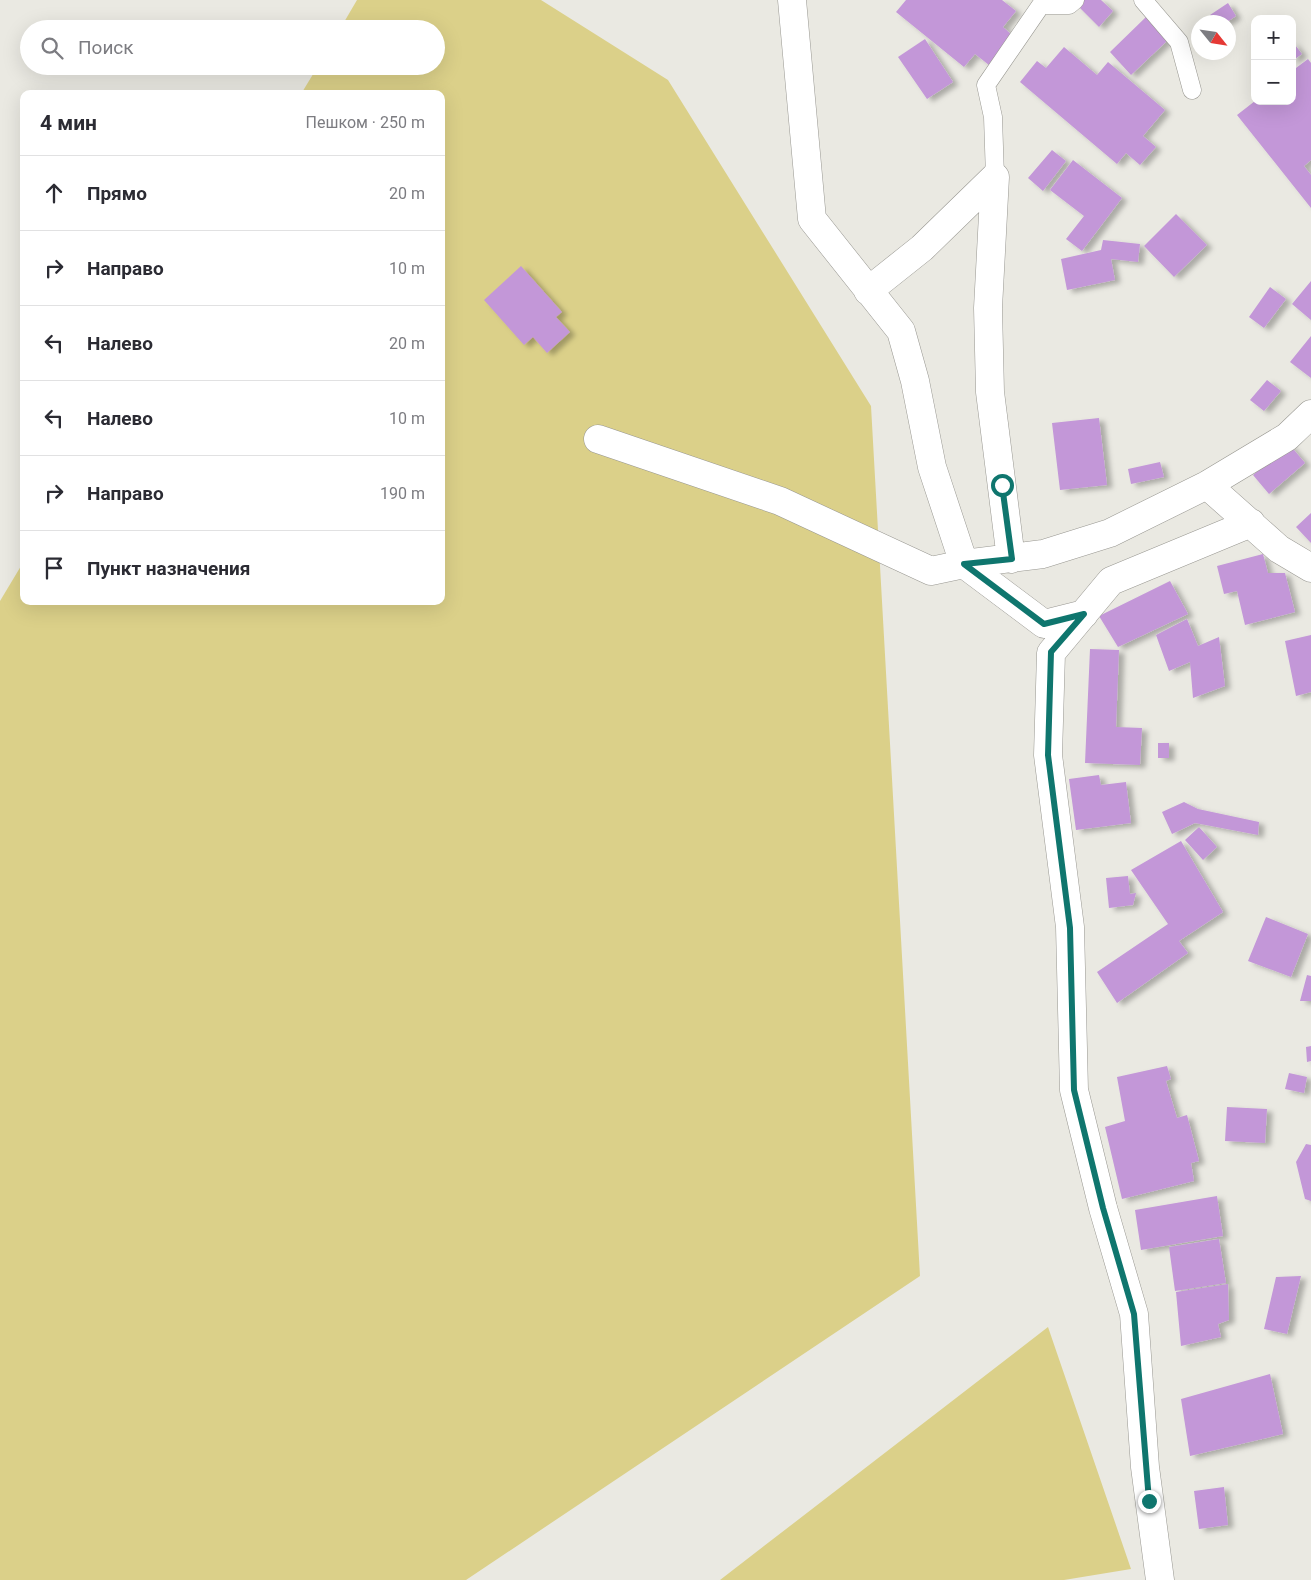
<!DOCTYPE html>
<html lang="ru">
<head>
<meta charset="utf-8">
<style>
	:root { --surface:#fff; --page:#f7f7f7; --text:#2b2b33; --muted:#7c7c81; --line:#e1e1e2 }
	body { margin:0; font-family:Roboto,sans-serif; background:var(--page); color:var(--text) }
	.controls { position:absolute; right:15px; top:15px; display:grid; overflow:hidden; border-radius:10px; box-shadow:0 5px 20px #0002 }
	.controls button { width:45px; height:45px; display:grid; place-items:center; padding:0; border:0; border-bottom:1px solid var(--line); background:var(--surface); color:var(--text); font:25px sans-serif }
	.compass { position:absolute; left:1191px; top:15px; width:45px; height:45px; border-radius:50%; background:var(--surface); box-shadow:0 5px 20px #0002; rotate:120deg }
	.stop { position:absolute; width:15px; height:15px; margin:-11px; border:4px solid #0f766e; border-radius:50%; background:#fff }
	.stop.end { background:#0f766e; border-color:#fff; box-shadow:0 1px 5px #0008 }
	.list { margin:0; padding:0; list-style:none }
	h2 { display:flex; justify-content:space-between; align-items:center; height:65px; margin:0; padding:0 20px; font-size:21px }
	h2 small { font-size:16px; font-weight:400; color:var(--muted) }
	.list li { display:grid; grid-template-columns:32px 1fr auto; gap:15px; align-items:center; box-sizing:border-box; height:75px; padding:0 20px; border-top:1px solid var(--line) }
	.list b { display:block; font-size:19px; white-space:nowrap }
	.list em { font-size:16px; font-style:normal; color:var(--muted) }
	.icon { flex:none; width:28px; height:28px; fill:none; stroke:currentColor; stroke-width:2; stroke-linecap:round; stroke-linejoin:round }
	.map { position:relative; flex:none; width:1311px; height:1580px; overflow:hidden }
	.search { position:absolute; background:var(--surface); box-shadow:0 5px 20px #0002; left:20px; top:20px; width:425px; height:55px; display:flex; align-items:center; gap:12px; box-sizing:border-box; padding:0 18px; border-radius:28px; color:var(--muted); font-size:19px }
	.panel { position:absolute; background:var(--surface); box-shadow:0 5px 20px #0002; left:20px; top:90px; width:425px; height:515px; border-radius:10px }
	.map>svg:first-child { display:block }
	.green { fill:#dbd089 }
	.building { fill:#c397d8; filter:url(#shadow) }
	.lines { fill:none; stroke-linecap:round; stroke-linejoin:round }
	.service-casing { stroke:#989791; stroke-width:19 }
	.minor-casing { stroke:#989791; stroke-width:29 }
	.service { stroke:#fff; stroke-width:18 }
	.minor { stroke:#fff; stroke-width:28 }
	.route { stroke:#0f766e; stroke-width:6 }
</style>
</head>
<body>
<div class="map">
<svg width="1311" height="1580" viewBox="0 0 1311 1580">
	<defs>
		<filter id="shadow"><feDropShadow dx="5.5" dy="3" stdDeviation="2.5" flood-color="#0004"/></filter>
	</defs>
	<rect width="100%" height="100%" fill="#eae9e2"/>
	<path class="green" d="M357 0H541L668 80 871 406 920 1276 466 1580H0V601L24 561V601H441V94H301L318 66H436V29H340Z
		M1048 1327 1131 1569 1064 1580H720Z"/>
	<path class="building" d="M906 0H1002L1016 11 1003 27 1013 36 989 65 975 54 964 67 896 12Z
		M1081 0H1101L1113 11 1099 27 1077 5Z
		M1228 3 1236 16 1227 22H1215L1210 15Z
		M1147 16 1169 39 1131 75 1110 52Z
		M925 39 953 82 927 99 898 57Z
		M1292 41 1302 54 1292 61Z
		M1064 47 1097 75 1108 62 1165 110 1143 136 1156 147 1140 165 1126 153 1117 164 1020 82 1037 61 1046 68Z
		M1308 59 1311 63V160L1304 166 1311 175V208L1237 115 1255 101H1292V71Z
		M1052 150 1066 161 1043 191 1028 178Z
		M1073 160 1122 198 1082 251 1066 239 1084 216 1050 190Z
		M1176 214 1207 245 1174 277 1144 246Z
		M1103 240 1140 244 1138 262 1111 259 1115 280 1067 290 1061 259 1101 250Z
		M521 266 562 312 556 317 570 332 547 353 533 337 524 345 484 300Z
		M1311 281V320L1292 304Z
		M1270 287 1286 299 1264 328 1249 317Z
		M1311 336V378L1290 362Z
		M1267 380 1281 391 1264 411 1250 400Z
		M1099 418 1107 485 1060 490 1052 423Z
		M1289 444 1305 463 1269 494 1253 475Z
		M1160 462 1164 477 1131 484 1128 469Z
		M1311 513V543L1296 527Z
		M1263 554 1268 573H1285L1295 612 1245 625 1237 591 1224 594 1217 566Z
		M1170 581 1188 614 1118 647 1099 616Z
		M1187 619 1198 646 1219 637 1225 686 1193 698 1190 662 1169 671 1156 635Z
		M1311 635V692L1296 696 1285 641Z
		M1090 649 1119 650 1116 727 1142 728 1140 765 1085 763Z
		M1158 743H1169V758H1158Z
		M1099 775 1101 785 1126 782 1131 823 1076 830 1069 779Z
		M1184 802 1198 809 1259 822 1258 835 1195 823 1172 834 1162 812Z
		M1199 827 1217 847 1203 860 1185 840Z
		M1181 841 1223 912 1179 941 1188 953 1117 1003 1097 972 1168 924 1131 870Z
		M1128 876 1130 894 1136 893 1133 905 1109 908 1106 878Z
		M1266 917 1308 934 1291 977 1248 961Z
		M1307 975 1311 976V1001H1300Z
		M1311 1046V1061L1307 1062 1306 1047Z
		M1167 1066 1171 1079 1166 1081 1177 1118 1187 1115 1199 1161 1191 1163 1194 1181 1122 1199 1105 1127 1125 1121 1117 1077Z
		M1289 1073 1307 1077 1304 1093 1285 1089Z
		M1227 1107 1267 1109 1265 1143 1225 1141Z
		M1306 1144 1311 1145V1201L1305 1199 1296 1162Z
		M1217 1196 1223 1236 1141 1250 1135 1210Z
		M1219 1239 1226 1283 1175 1291 1169 1247Z
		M1301 1276 1287 1334 1264 1329 1276 1277Z
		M1228 1284 1229 1320 1218 1324 1221 1337 1181 1346 1176 1292Z
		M1270 1374 1283 1434 1190 1456 1181 1399Z
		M1224 1487 1228 1525 1199 1529 1194 1491Z"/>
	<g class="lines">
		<g class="service-casing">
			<path id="service" d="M1143 0 1179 42 1192 90
				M995 177 993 117 986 85 1041 5H1069L1075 0"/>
		</g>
		<g class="minor-casing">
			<path id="minor" d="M792 0 812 219 901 331 915 381 932 467 964 564 1044 624 1084 614
				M995 177 988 308 990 392 1011 559
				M868 291 922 248 995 177
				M598 439 780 501 931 571 964 564 1043 554 1110 533 1207 485 1287 437 1311 414
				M1207 485 1279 549 1311 568
				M1160 1580 1145 1467 1134 1314 1103 1208 1074 1090 1070 927 1048 755 1051 653 1111 581 1251 523"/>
		</g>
		<use href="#service" class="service"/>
		<use href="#minor" class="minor"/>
	</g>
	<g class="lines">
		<path class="route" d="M1002 485 1012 559 964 564 1044 624 1084 614 1051 652 1048 755 1070 928 1074 1090 1103 1208 1134 1314 1149 1501"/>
	</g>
</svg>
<div class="controls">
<button>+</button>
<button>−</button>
</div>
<svg class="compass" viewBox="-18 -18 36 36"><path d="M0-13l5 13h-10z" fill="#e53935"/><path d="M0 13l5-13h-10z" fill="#7c7c81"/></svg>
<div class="stop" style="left:1002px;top:485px"></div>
<div class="stop end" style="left:1149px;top:1501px"></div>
<div class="search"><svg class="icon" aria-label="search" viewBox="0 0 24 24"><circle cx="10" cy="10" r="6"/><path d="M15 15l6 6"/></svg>Поиск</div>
<section class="panel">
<h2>4 мин<small>Пешком · 250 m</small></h2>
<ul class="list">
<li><svg class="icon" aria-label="ahead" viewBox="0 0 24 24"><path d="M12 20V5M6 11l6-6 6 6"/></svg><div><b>Прямо</b></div><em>20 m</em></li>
<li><svg class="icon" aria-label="right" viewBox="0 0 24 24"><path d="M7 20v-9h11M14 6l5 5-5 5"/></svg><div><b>Направо</b></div><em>10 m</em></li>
<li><svg class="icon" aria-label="left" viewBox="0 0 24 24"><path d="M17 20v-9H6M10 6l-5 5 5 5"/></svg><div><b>Налево</b></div><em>20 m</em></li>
<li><svg class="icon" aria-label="left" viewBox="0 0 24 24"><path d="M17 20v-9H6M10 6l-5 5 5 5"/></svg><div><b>Налево</b></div><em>10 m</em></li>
<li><svg class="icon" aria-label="right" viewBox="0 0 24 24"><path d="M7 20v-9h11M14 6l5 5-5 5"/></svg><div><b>Направо</b></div><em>190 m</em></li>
<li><svg class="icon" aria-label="arrive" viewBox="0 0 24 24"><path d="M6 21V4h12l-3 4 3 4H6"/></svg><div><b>Пункт назначения</b></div></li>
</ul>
</section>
</div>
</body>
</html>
